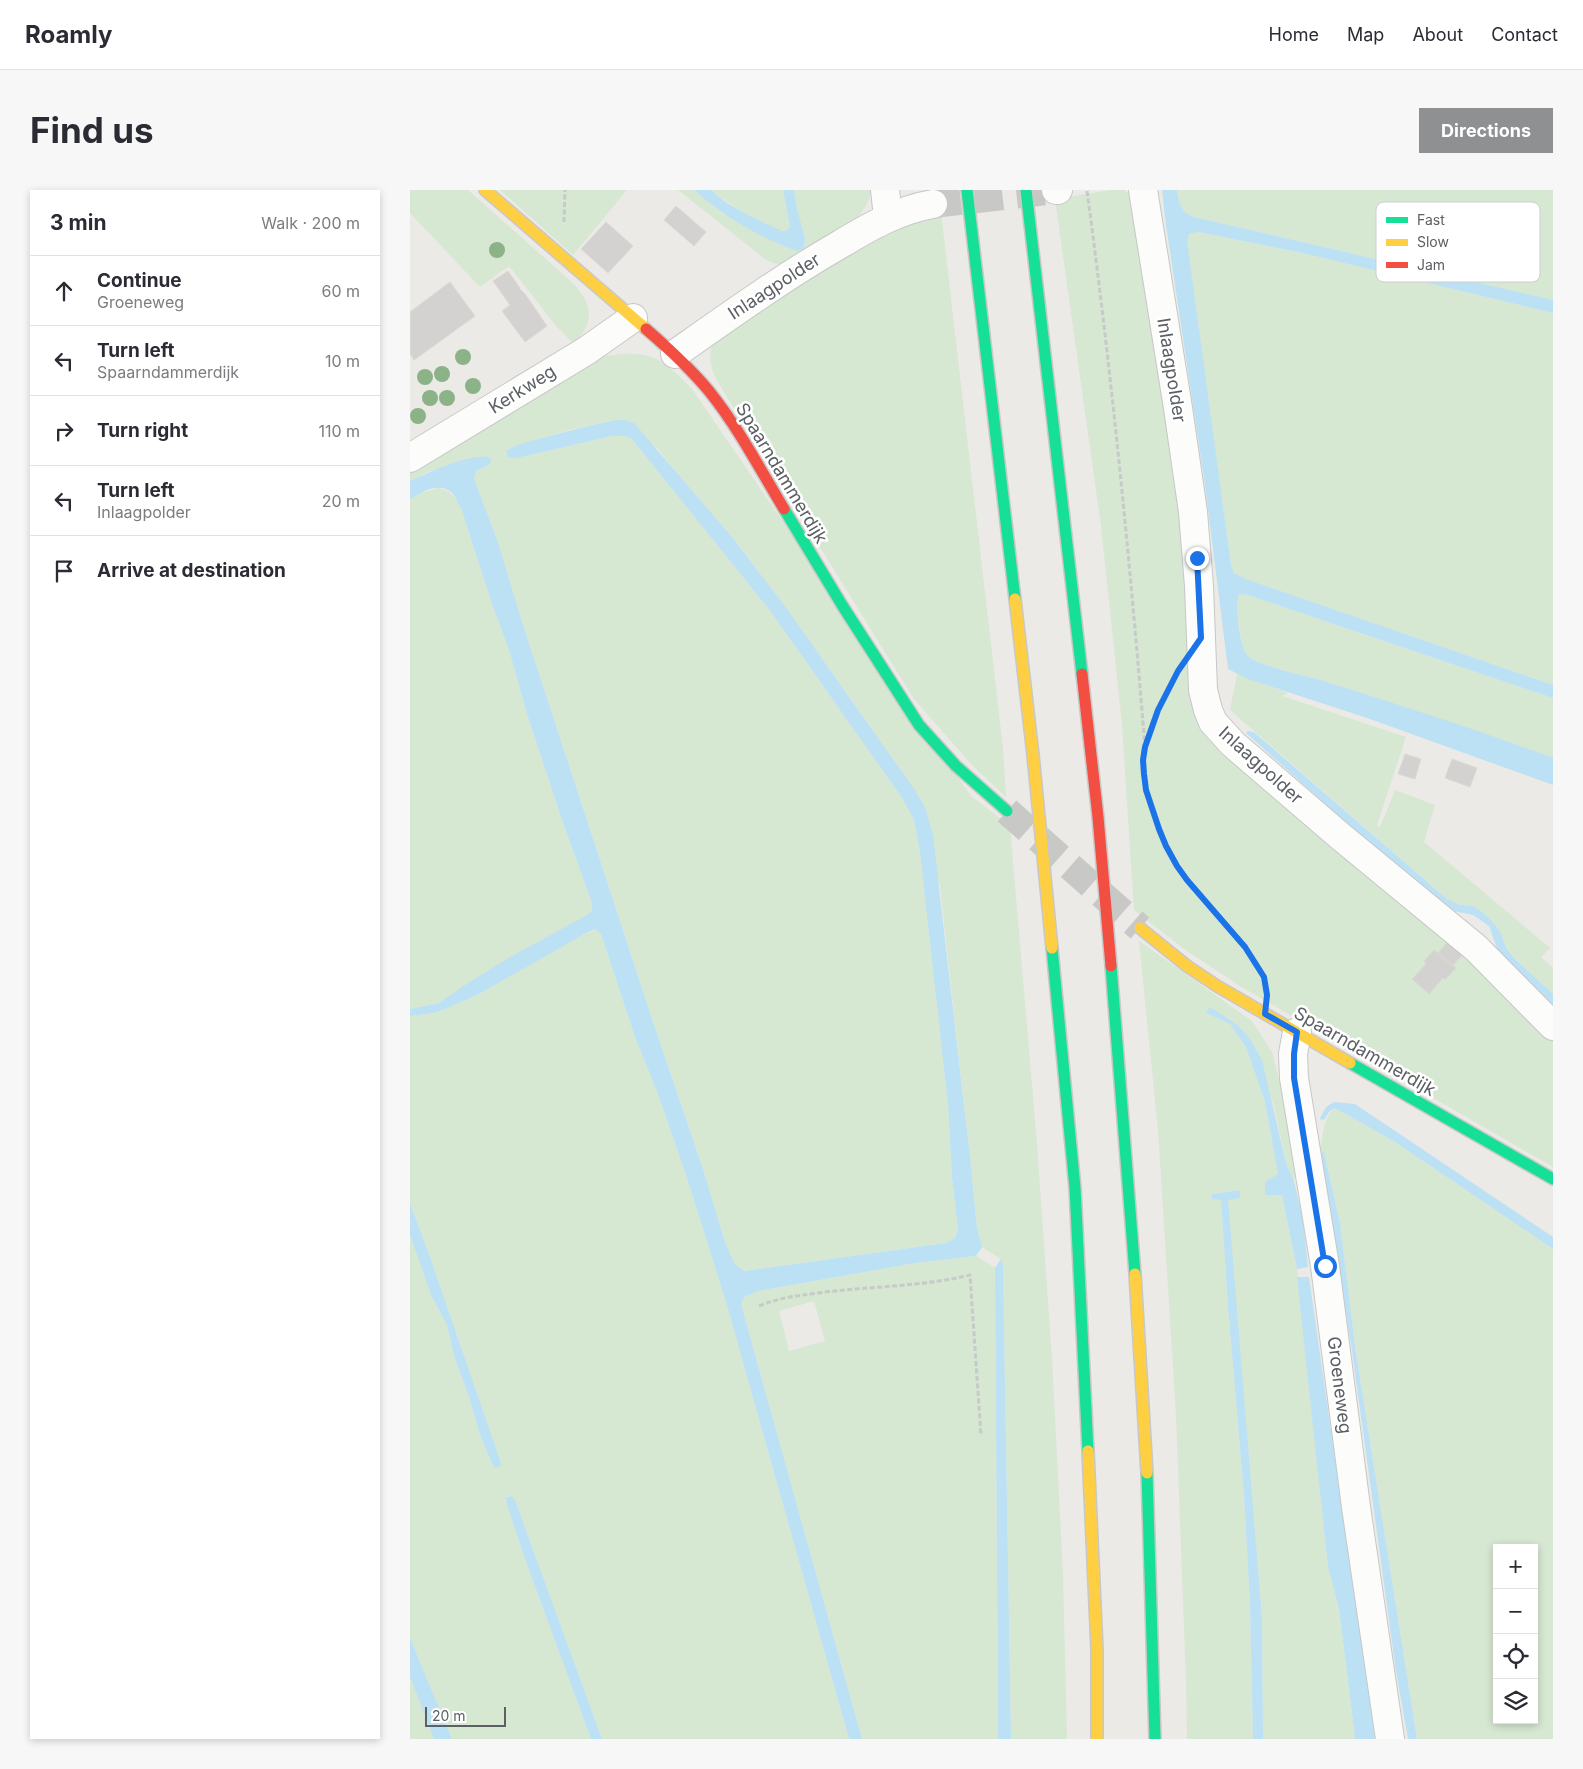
<!DOCTYPE html>
<html lang="en">
<head>
<meta charset="utf-8">
<style>
	:root { --surface:#fff; --page:#f7f7f7; --text:#2b2b33; --muted:#7c7c81; --line:#e1e1e2; --accent:#8e9092 }
	body { margin:0; font-family:Inter,sans-serif; background:var(--page); color:var(--text) }
	.controls { position:absolute; right:15px; bottom:15px; display:grid; overflow:hidden; border-radius:0px; box-shadow:0 2px 8px #0003 }
	.controls button { width:45px; height:45px; display:grid; place-items:center; padding:0; border:0; border-bottom:1px solid var(--line); background:var(--surface); color:var(--text); font:25px sans-serif }
	.scale { position:absolute; left:15px; bottom:12px; width:81px; box-sizing:border-box; padding-left:5px; border:2px solid #5c6064; border-top:0; font-size:14px; line-height:18px; white-space:nowrap; color:#5c6064; -webkit-text-stroke:4px #fff; paint-order:stroke }
	.stop { position:absolute; width:15px; height:15px; margin:-11px; border:4px solid #1a73e8; border-radius:50%; background:#fff }
	.stop.end { background:#1a73e8; border-color:#fff; box-shadow:0 1px 5px #0008 }
	.list { margin:0; padding:0; list-style:none }
	h2 { display:flex; justify-content:space-between; align-items:center; height:65px; margin:0; padding:0 20px; font-size:21px }
	h2 small { font-size:16px; font-weight:400; color:var(--muted) }
	.list li { display:grid; grid-template-columns:32px 1fr auto; gap:15px; align-items:center; box-sizing:border-box; height:70px; padding:0 20px; border-top:1px solid var(--line) }
	.list b { display:block; font-size:19px; white-space:nowrap }
	.list p { margin:0; font-size:16px; white-space:nowrap; color:var(--muted) }
	.list em { font-size:16px; font-style:normal; color:var(--muted) }
	.icon { flex:none; width:28px; height:28px; fill:none; stroke:currentColor; stroke-width:2; stroke-linecap:round; stroke-linejoin:round }
	.map { position:relative; flex:none; width:1143px; height:1549px; overflow:hidden; border-radius:0px }
	header { display:flex; align-items:center; gap:30px; box-sizing:border-box; height:70px; padding:0 25px; background:var(--surface); border-bottom:1px solid var(--line) }
	header strong { font-size:24px }
	nav { display:flex; gap:28px; margin-inline-start:auto; font-size:18px }
	.intro { display:flex; align-items:center; justify-content:space-between; box-sizing:border-box; height:120px; padding:0 30px }
	h1 { margin:0; font-size:35px }
	.button { padding:12px 22px; border-radius:0px; background:var(--accent); color:#fff; font-size:18px; font-weight:700 }
	main { display:flex; gap:30px; padding:0 30px }
	aside { flex:1; background:var(--surface); border-radius:0px; box-shadow:0 2px 8px #0003 }
	.map>svg:first-child { display:block }
	.green { fill:#d6e7d2; fill-rule:evenodd }
	.water { fill:#bce1f4 }
	.building { fill:#d3d2d0; stroke:#dbd9d5 }
	.lines { fill:none; stroke-linecap:round; stroke-linejoin:round }
	.street-tunnel { stroke:#c8c8c6; stroke-width:28; stroke-dasharray:28 14; stroke-linecap:butt }
	.secondary-tunnel { stroke:#c8c8c6; stroke-width:28; stroke-dasharray:28 14; stroke-linecap:butt }
	.street-casing { stroke:#c7c7c7; stroke-width:30 }
	.fast-casing { stroke:#c8c8c8; stroke-width:14 }
	.slow-casing { stroke:#c8c8c8; stroke-width:14 }
	.jam-casing { stroke:#c8c8c8; stroke-width:14 }
	.path { stroke:#c6cac8; stroke-width:3; stroke-dasharray:5 2.5; stroke-linecap:butt }
	.street { stroke:#fcfcfb; stroke-width:28 }
	.fast { stroke:#16e098; stroke-width:11 }
	.slow { stroke:#ffcf43; stroke-width:11 }
	.jam { stroke:#f24e42; stroke-width:11 }
	.tree { fill:#8cb287 }
	.route { stroke:#1a73e8; stroke-width:6 }
	.labels { text-anchor:middle; dominant-baseline:central; stroke-width:5; stroke-linejoin:round; paint-order:stroke }
	.street-label { font-size:18px; fill:#5c6064; stroke:#fff }
	.key { fill:#fff; stroke:#cecfd0; stroke-width:1 }
	.key-label { font-size:14px; fill:#5c6064 }
</style>
</head>
<body>
<header>
<strong>Roamly</strong>
<nav><a>Home</a><a>Map</a><a>About</a><a>Contact</a></nav>
</header>
<div class="intro"><h1>Find us</h1><a class="button">Directions</a></div>
<main>
<aside>
<h2>3 min<small>Walk · 200 m</small></h2>
<ul class="list">
<li><svg class="icon" aria-label="ahead" viewBox="0 0 24 24"><path d="M12 20V5M6 11l6-6 6 6"/></svg><div><b>Continue</b><p>Groeneweg</p></div><em>60 m</em></li>
<li><svg class="icon" aria-label="left" viewBox="0 0 24 24"><path d="M17 20v-9H6M10 6l-5 5 5 5"/></svg><div><b>Turn left</b><p>Spaarndammerdijk</p></div><em>10 m</em></li>
<li><svg class="icon" aria-label="right" viewBox="0 0 24 24"><path d="M7 20v-9h11M14 6l5 5-5 5"/></svg><div><b>Turn right</b></div><em>110 m</em></li>
<li><svg class="icon" aria-label="left" viewBox="0 0 24 24"><path d="M17 20v-9H6M10 6l-5 5 5 5"/></svg><div><b>Turn left</b><p>Inlaagpolder</p></div><em>20 m</em></li>
<li><svg class="icon" aria-label="arrive" viewBox="0 0 24 24"><path d="M6 21V4h12l-3 4 3 4H6"/></svg><div><b>Arrive at destination</b></div></li>
</ul>
</aside>
<div class="map">
<svg width="1143" height="1549" viewBox="0 0 1143 1549">
	<rect width="100%" height="100%" fill="#eceae6"/>
	<path class="green" d="M0 0H58L165 95C183 116 185 134 163 153L147 137 99 76 70 97 0 23Z
		M90 0H217L163 65Z
		M268 0H284L313 24 394 58 395 48 386 16 384 0H462C460 9 454 20 448 27 437 39 384 74 369 74 364 74 359 71 355 69Z
		M301 0H373L380 37 376 41C360 43 315 11 301 0Z
		M701 0H714L722 7 764 229 788 511 847 581 1143 845V977L830 796 774 759 724 720 712 535 691 336 645 9Z
		M767 0H1143V110L784 27 774 22 769 12Z
		M531 22 593 558 596 607 562 575 504 509 309 194C300 178 296 164 306 147L463 46Z
		M788 42 888 62 1143 123V495L836 389 824 383 821 375 776 51 779 44Z
		M212 164C248 162 258 175 282 199L561 606 600 636 627 954 642 1169 653 1385 657 1549H601L593 1075 591 1069 572 1057 567 1038 560 967 530 697 501 594 480 565 375 416 322 347 285 306 247 258 206 230 159 240 101 258 96 261 107 268 202 246H214L221 248 361 422 492 608 504 630 510 663 538 915 542 987 548 1039 545 1048 536 1053 334 1081 325 1074 315 1052 293 979 243 832 114 438 88 352 64 289 66 281 78 275 23 280 0 291V279L80 231 95 227 120 206 174 175 193 166Z
		M28 298C41 300 45 307 51 318L82 414 99 460 117 524 153 633 182 713V720L177 725 29 813 0 819V310L7 304Z
		M829 404 838 405 1143 508V568C1066 539 986 515 907 489 893 485 849 475 839 467 829 458 826 416 829 404Z
		M827 484 878 503 872 506 996 547 967 635 970 637 985 600 1025 615 1014 652 1140 758 1131 767 1143 778V804L1104 768 1096 758 1091 743 1083 732 1071 721 1062 716 1050 715 1037 709 820 520Z
		M185 739 191 744 225 847 248 904 276 985 316 1112 439 1549H192L105 1310 100 1305 96 1307 97 1315 116 1372 181 1549H42L0 1448V1045L21 1105 37 1135 44 1166 59 1207 70 1245 84 1278 89 1267 19 1064 0 1013V826L24 823 42 816 69 804 137 764Z
		M729 751 842 831 862 862 889 968 884 991 876 973 864 916 838 846 800 818 796 823 820 834 836 857 855 912 868 984 855 1005H872L887 1079 918 1377 929 1419 945 1549H853L852 1427 817 1009 829 1008 830 1000 802 1004V1009H811L818 1117 834 1305 840 1415 843 1549H777L776 1491 766 1225 748 940Z
		M925 918 985 952 1143 1059V1549H1007L946 1163 930 1033 914 962 910 963C913 947 912 929 925 918ZM1087 1358H1124V1530H1087Z
		M566 1066 585 1078 588 1549H452L331 1114 333 1107 348 1101 505 1073ZM404 1111 415 1151 379 1161 369 1121Z
		M0 1487 24 1549H0Z"/>
	<path class="water" d="M284 0H301L317 13 340 26 372 41H376L380 37 373 0H384L387 19 395 48 394 58 387 61C349 47 314 27 284 0Z
		M752 0H767L769 12 774 22 784 27 1143 110V123L888 62 788 42 779 44 777 51 821 375 824 383 836 389 1143 495V508L838 405 829 404C825 416 829 458 839 467 848 475 893 485 907 489 986 514 1066 539 1143 568V595L957 528 838 489 818 479 795 295 756 35Z
		M206 230H215L224 233 322 347 375 416 480 565 501 594 515 617 523 645 560 967 567 1038 572 1057 566 1066 505 1073 348 1101 334 1107 331 1114 452 1549H439L316 1112 276 985 248 904 225 847 191 744 185 739 178 742 69 804 42 816 24 823 0 826V819L29 813 61 791 102 766 177 725 182 720V713L153 633 117 524 99 460 82 414 51 318C48 314 46 308 43 304 31 291 11 301 0 310V291C17 283 64 261 81 268L80 274 66 281 64 289 88 352 114 438 243 832 293 979 315 1052 325 1074 334 1081 356 1078 536 1053 545 1048 548 1039 542 987 538 915 510 663 504 630 492 608 361 422 221 248 214 246H202L107 268 98 267 96 261C107 254 121 251 133 248 157 241 181 235 206 230Z
		M838 541 844 542 1037 709 1050 715 1062 716 1071 721 1083 732 1091 743 1096 758 1104 768 1143 804V816L1088 761 1079 736 1063 725 1039 720 958 652 836 543Z
		M800 817 826 834 838 846 852 870 876 973 884 991 893 1030 898 1077 887 1079 872 1005H855V992L868 984 855 912 836 857 820 834 796 823Z
		M924 912 945 914 1143 1047V1059L985 952 925 918 919 922 915 929 911 930 910 928 916 917Z
		M914 962 930 1033 946 1163 1007 1549H998L986 1481 941 1154 910 963Z
		M830 1000V1008L818 1010 852 1427 853 1549H843L840 1415 834 1305 818 1117 811 1010 802 1009V1004Z
		M0 1013 19 1064 89 1267 91 1275 89 1277 84 1278 70 1245 59 1207 44 1166 37 1135 21 1105 0 1045Z
		M591 1069 593 1075 601 1549H588V1529L585 1078Z
		M887 1087H899L965 1549H945L944 1540 929 1419 918 1377Z
		M102 1306 105 1310 192 1549H181L116 1372 97 1315 96 1307Z
		M0 1448 42 1549H24L0 1487Z"/>
	<path class="building" d="M266 16 296 42 284 56 254 30Z
		M196 32 223 56 198 83 171 59Z
		M98 81 110 98H109L115 104 137 136 115 152 92 121 100 115 83 91Z
		M40 92 65 126 4 170 0 164V122Z
		M995 564 1011 569 1005 589 988 584Z
		M1042 569 1067 578 1060 597 1035 588Z
		M1041 748 1056 761 1042 776 1028 763Z
		M1024 760 1046 778 1035 790 1033 788 1019 804 1002 789 1016 774 1014 771Z"/>
	<g class="lines">
		<path class="street-tunnel" d="M523 14 646 0"/>
		<path class="secondary-tunnel" d="M597 621 730 738"/>
		<g class="street-casing">
			<path id="street" d="M475 0 478 27
				M646 0H648
				M733 0 768 218 783 322 789 396 793 500 798 520 803 532 823 554 930 646 1066 758 1143 836
				M265 164C319 126 372 88 429 55 459 37 488 20 523 14
				M0 268 176 161 223 128
				M887 842 883 864 884 888 915 1076 946 1317 980 1549"/>
		</g>
		<g class="fast-casing">
			<path id="fast" d="M557 0 605 409
				M616 0 672 484
				M374 319 432 415 509 535 546 576 597 621
				M642 758 665 998 678 1261
				M701 776 725 1084
				M940 873 1143 989
				M737 1283 745 1549"/>
		</g>
		<g class="slow-casing">
			<path id="slow" d="M75 0 236 139
				M605 409 623 565 642 758
				M730 738 777 776 807 796 940 873
				M725 1084 737 1283
				M678 1261 687 1459V1549"/>
		</g>
		<g class="jam-casing">
			<path id="jam" d="M236 139C258 158 280 178 299 201 328 237 350 279 374 319
				M672 484 688 627 701 776"/>
		</g>
		<path class="path" d="M677 1C702 186 720 372 735 557
			M154 32 155 0
			M764 489C751 513 735 541 733 570 732 586 737 603 742 618 757 662 773 687 804 721 820 738 850 769 855 791
			M349 1116C371 1107 386 1106 408 1103 459 1096 511 1097 560 1085L571 1246"/>
		<use href="#street" class="street"/>
		<use href="#fast" class="fast"/>
		<use href="#slow" class="slow"/>
		<use href="#jam" class="jam"/>
	</g>
	<g class="tree">
		<circle cx="87" cy="60" r="8"/>
		<circle cx="53" cy="167" r="8"/>
		<circle cx="32" cy="184" r="8"/>
		<circle cx="15" cy="187" r="8"/>
		<circle cx="63" cy="196" r="8"/>
		<circle cx="20" cy="208" r="8"/>
		<circle cx="37" cy="208" r="8"/>
		<circle cx="8" cy="226" r="8"/>
	</g>
	<g class="lines">
		<path class="route" d="M787 368 791 448 768 481 748 520 735 557 733 570 734 584 736 600 749 639 756 656 767 676 777 690 835 757 854 787 857 805 855 824 887 842 884 864V888L915 1076"/>
	</g>
	<g class="labels">
		<g class="street-label">
			<text transform="translate(364 96) rotate(-33)">Inlaagpolder</text>
			<text transform="translate(762 180) rotate(81)">Inlaagpolder</text>
			<text transform="translate(112 199) rotate(-32)">Kerkweg</text>
			<text transform="translate(372 283) rotate(59)">Spaarndammerdijk</text>
			<text transform="translate(851 575) rotate(42)">Inlaagpolder</text>
			<text transform="translate(955 861) rotate(30)">Spaarndammerdijk</text>
			<text transform="translate(930 1195) rotate(83)">Groeneweg</text>
		</g>
	</g>
	<rect x="966" y="12" width="164" height="80" rx="8" class="key"/>
	<rect x="976" y="27" width="22" height="6" fill="#16e098"/>
	<rect x="976" y="49" width="22" height="7" fill="#ffcf43"/>
	<rect x="976" y="72" width="22" height="6" fill="#f24e42"/>
	<g class="key-label">
		<text x="1007" y="35">Fast</text>
		<text x="1007" y="57">Slow</text>
		<text x="1007" y="80">Jam</text>
	</g>
</svg>
<div class="controls">
<button>+</button>
<button>−</button>
<button><svg class="icon" aria-label="locate" viewBox="0 0 24 24"><circle cx="12" cy="12" r="6"/><path d="M12 2v4M12 18v4M2 12h4M18 12h4"/></svg></button>
<button><svg class="icon" aria-label="layers" viewBox="0 0 24 24"><path d="M12 4l9 5-9 5-9-5zM3 14l9 5 9-5"/></svg></button>
</div>
<div class="scale">20 m</div>
<div class="stop" style="left:915px;top:1076px"></div>
<div class="stop end" style="left:787px;top:368px"></div>
</div>
</main>
</body>
</html>
